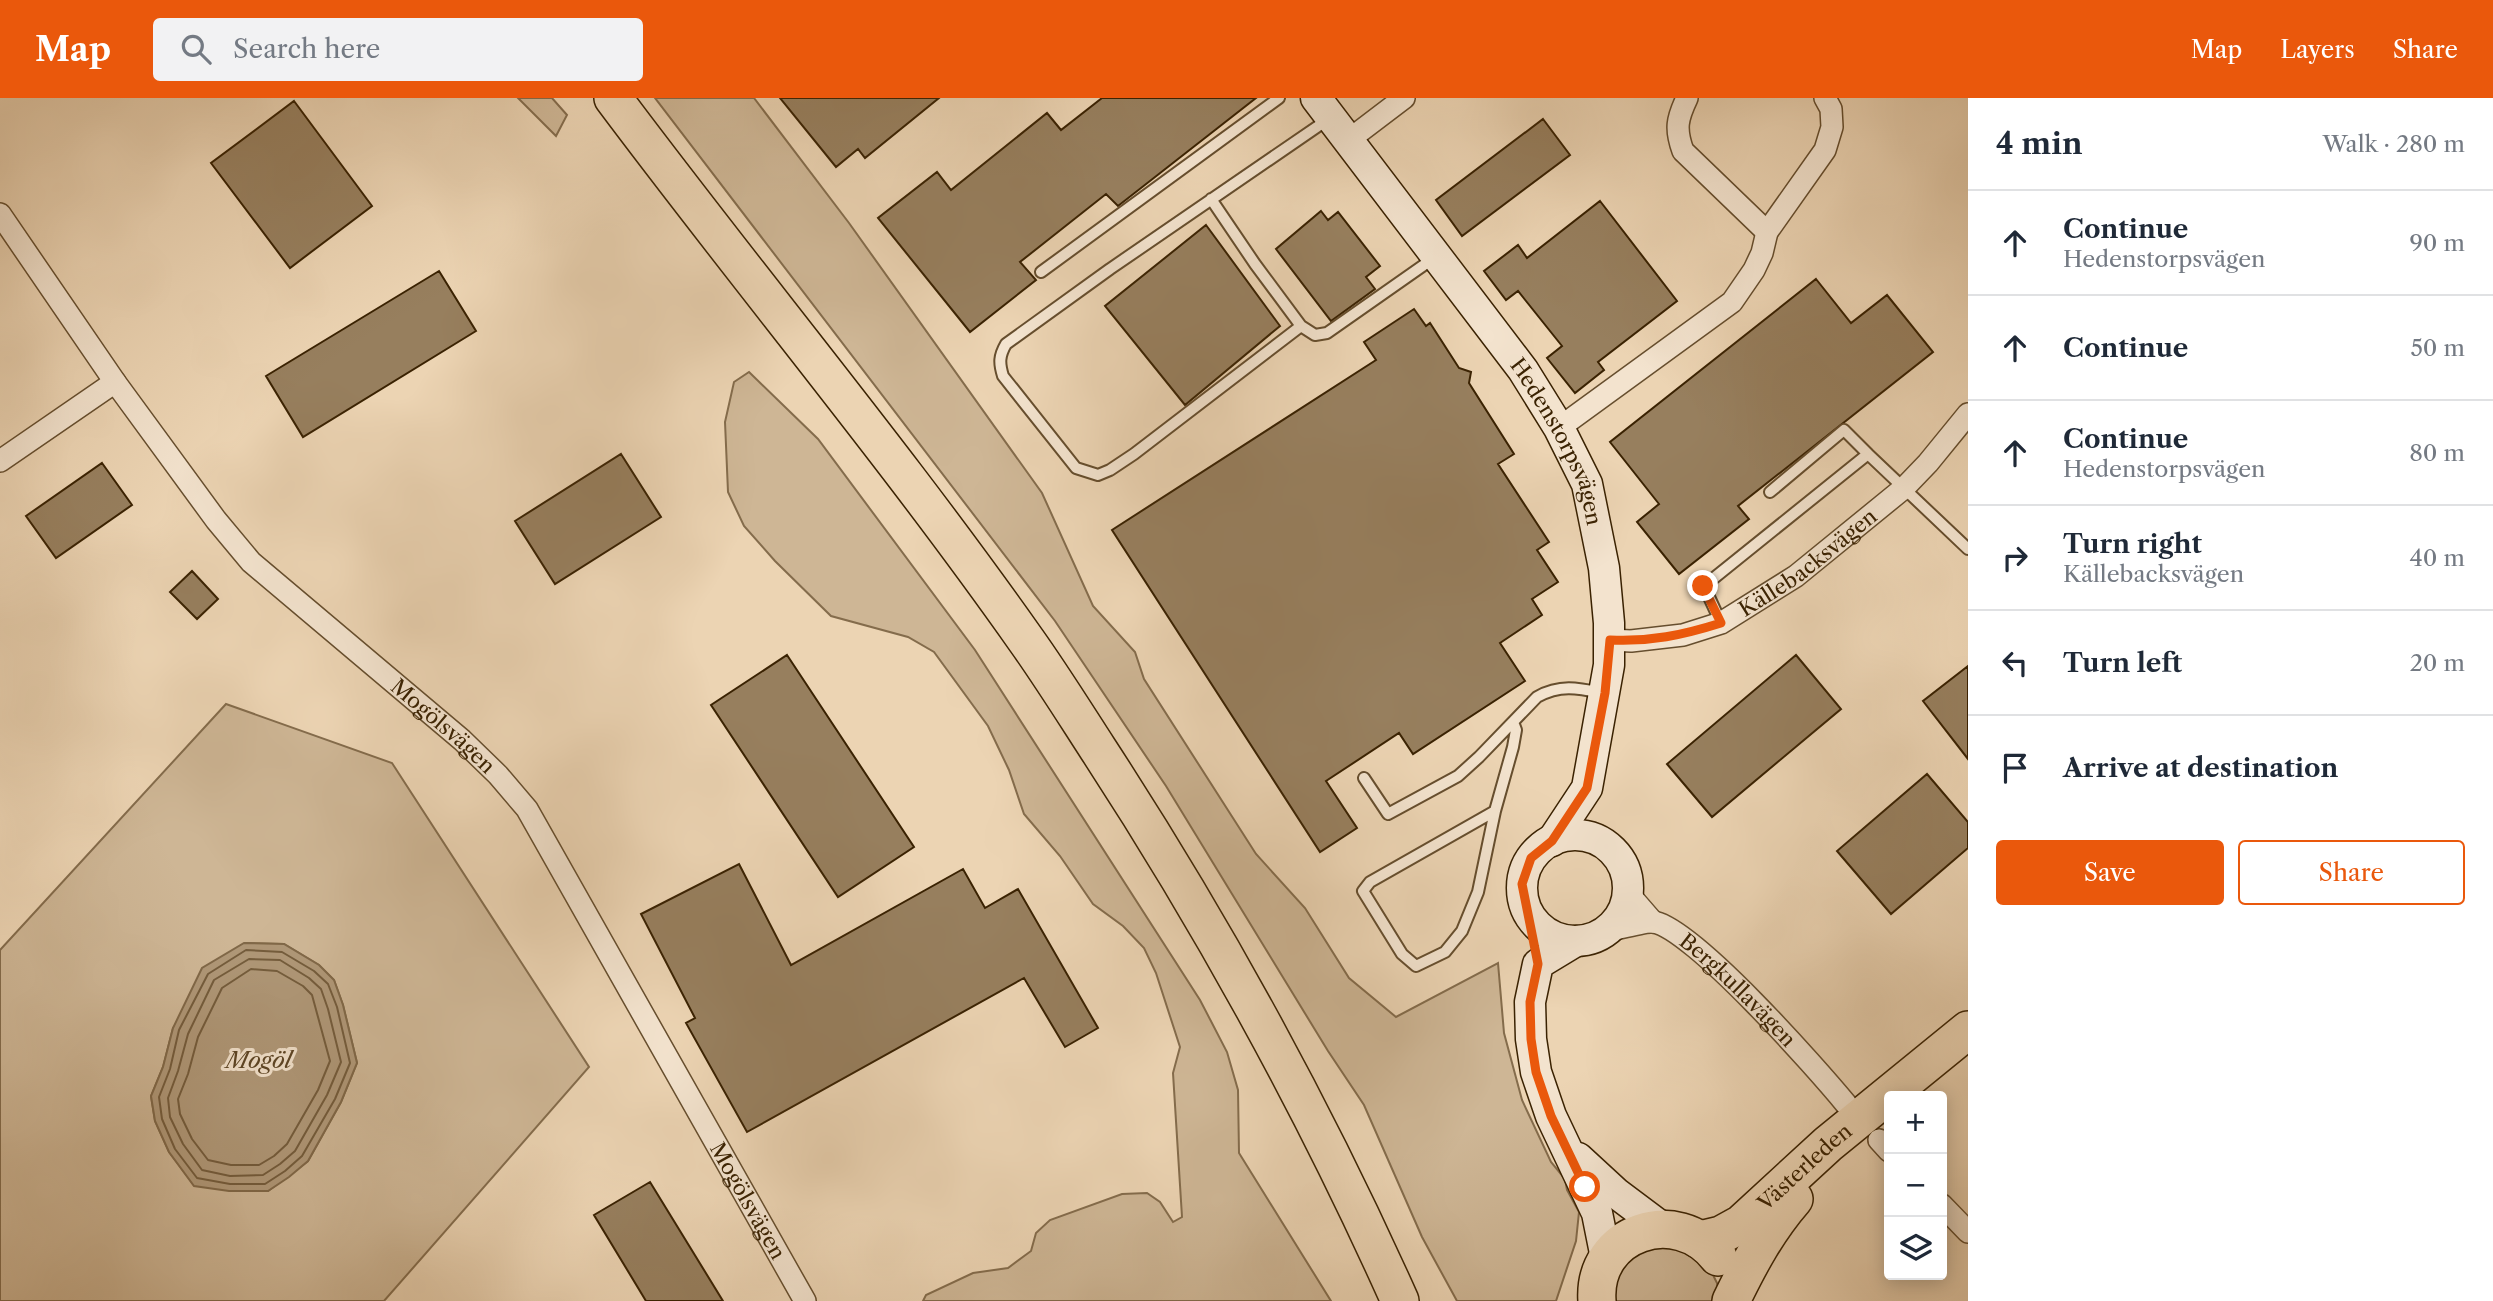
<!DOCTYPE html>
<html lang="en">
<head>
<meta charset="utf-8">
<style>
	:root { --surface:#fff; --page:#f2f2f3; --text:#1f2937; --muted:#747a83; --line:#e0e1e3; --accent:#ea580c }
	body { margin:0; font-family:"Libre Caslon Text",serif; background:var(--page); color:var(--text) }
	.controls { position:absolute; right:21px; bottom:21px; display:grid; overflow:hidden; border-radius:7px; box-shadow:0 4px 18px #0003 }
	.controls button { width:63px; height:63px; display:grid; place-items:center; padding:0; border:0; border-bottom:2px solid var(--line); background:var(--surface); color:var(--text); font:35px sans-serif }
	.stop { position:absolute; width:21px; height:21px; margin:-16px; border:5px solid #ea580c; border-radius:50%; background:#fff }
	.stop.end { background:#ea580c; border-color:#fff; box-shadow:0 2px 7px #0008 }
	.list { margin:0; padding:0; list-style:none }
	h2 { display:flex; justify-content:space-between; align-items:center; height:91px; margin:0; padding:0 28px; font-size:30px }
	h2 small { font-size:23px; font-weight:400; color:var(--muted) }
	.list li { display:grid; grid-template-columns:46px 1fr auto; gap:21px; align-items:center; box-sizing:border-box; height:105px; padding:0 28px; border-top:2px solid var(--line) }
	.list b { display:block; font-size:26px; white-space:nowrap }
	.list p { margin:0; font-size:23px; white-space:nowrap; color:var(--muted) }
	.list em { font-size:23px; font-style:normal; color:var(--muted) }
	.actions { display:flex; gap:14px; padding:21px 28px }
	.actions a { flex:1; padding:16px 0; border:2px solid var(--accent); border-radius:7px; text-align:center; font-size:24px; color:var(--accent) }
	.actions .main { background:var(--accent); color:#fff }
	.icon { flex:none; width:38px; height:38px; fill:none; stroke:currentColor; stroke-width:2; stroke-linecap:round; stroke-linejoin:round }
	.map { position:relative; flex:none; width:1968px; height:1203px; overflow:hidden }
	header { display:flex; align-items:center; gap:42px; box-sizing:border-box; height:98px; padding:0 35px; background:var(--accent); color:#fff }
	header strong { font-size:33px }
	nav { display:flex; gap:38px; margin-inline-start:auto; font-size:24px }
	.search { width:490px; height:63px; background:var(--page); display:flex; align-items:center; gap:18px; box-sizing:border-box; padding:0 24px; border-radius:7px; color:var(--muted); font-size:26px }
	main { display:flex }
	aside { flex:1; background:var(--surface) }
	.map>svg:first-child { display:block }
	.green { fill:#ceb695; stroke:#846c4c; stroke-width:2; fill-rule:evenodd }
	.water { fill:#af9777; stroke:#806848; stroke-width:2 }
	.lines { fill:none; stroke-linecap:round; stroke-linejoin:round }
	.shore { stroke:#745c3c; stroke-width:2 }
	.building { fill:#977f5e; stroke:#3a2202; stroke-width:2 }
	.lane-casing { stroke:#664e2e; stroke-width:14 }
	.street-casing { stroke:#664e2e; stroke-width:24 }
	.secondary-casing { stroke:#3a2202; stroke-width:33 }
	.highway-casing { stroke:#3a2202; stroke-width:40 }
	.lane { stroke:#f3e3ce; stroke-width:10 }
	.street { stroke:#f3e3ce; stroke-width:21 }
	.secondary { stroke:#f3e3ce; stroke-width:30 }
	.highway { stroke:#ecd4b3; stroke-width:37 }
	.route { stroke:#ea580c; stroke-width:9 }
	.labels { text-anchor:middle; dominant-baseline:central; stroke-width:6; stroke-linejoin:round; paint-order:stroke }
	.street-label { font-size:21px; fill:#3a2202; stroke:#f3e3ce }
	.water-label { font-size:23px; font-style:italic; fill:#5d4525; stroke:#f3e3ce }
</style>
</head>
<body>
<header>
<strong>Map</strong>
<div class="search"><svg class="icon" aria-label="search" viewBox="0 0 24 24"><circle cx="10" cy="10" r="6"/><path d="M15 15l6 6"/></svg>Search here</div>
<nav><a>Map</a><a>Layers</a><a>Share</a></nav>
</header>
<main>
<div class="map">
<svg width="1968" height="1203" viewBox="0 0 1968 1203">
	<rect width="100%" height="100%" fill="#ecd4b3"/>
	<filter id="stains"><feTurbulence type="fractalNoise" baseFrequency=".00286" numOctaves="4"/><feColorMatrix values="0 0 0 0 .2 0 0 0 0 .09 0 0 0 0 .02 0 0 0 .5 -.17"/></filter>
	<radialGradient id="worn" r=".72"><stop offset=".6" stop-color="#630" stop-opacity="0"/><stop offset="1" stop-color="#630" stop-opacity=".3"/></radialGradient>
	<path class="green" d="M518 0H552L567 17 556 38Z
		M655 0H754L849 125 1042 395 1093 508 1135 554 1144 581 1256 756 1305 810 1349 880 1396 919 1498 865 1504 935 1522 1002 1551 1064 1565 1081 1567 1092 1579 1114 1576 1143 1556 1203H1457L1422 1139 1364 1007 1328 953 1166 688 1055 523Z
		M749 274 818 341 975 552 1200 902 1227 954 1238 992 1239 1055 1331 1203H923L926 1197 973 1175 1008 1170 1031 1153 1036 1135 1050 1122 1122 1096 1147 1095 1160 1104 1173 1124 1182 1119 1173 975 1180 949 1156 875 1144 850 1123 828 1093 806 1060 758 1024 716 1009 672 988 628 934 554 908 539 831 518 775 463 744 428 728 394 725 324 734 284Z
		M226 606 392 665 589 969 384 1203H0V852ZM245 845 284 846 319 867 334 882 343 907 357 965 341 1004 308 1063 268 1093 194 1087 169 1054 155 1023 151 998 163 969 173 930Z
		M1648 1149H1680L1712 1175 1717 1185 1719 1203H1610L1622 1167Z"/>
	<path class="water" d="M244 845 284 846 319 867 334 882 343 907 357 965 341 1004 308 1063 289 1079 268 1093H229L194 1088 169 1054 155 1023 151 998 163 969 173 930 202 870Z"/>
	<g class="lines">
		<path class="shore" d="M246 852 282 854 314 873 328 886 337 909 350 965 335 1001 302 1058 285 1073 265 1086H230L197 1080 175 1051 162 1021 159 999 170 971 179 932 208 876Z
			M249 861 280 862 309 880 321 891 328 911 341 964 327 997 295 1053 280 1066 263 1077 230 1078 202 1072 183 1046 170 1019 168 1000 178 973 188 936 214 882Z
			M251 871 277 873 303 888 312 897 330 963 318 992 287 1046 274 1058 259 1067H231L208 1062 192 1041 180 1016 178 1001 188 976 198 939 222 890Z"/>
	</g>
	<path class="building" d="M780 0H939L865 60 858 51 836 69Z
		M1102 0H1256L1118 108 1106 96 1020 164 1036 182 970 234 878 120 937 74 951 92 1047 15 1061 32Z
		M294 3 372 108 290 170 211 65Z
		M1543 21 1570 57 1462 138 1436 102Z
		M1600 103 1677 203 1598 264 1604 272 1575 295 1547 260 1562 248 1518 193 1506 202 1484 173 1518 147 1527 160Z
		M1321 113 1328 122 1338 114 1380 168 1366 179 1375 191 1331 223 1276 151Z
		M1206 127 1280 228 1185 307 1105 208Z
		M439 173 476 233 303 339 266 278Z
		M1816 181 1851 225 1887 197 1933 254 1738 408 1749 421 1679 476 1637 424 1659 406 1610 344Z
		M1414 211 1426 228 1430 225 1459 270 1471 274 1469 285 1514 356 1498 366 1549 444 1537 452 1558 484 1532 501 1542 517 1500 545 1525 583 1413 656 1399 635 1326 683 1357 730 1320 754 1112 432 1376 262 1364 244Z
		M621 356 661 419 555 486 515 423Z
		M102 365 132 407 56 460 26 418Z
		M192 473 218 501 197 521 170 494Z
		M787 557 914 749 838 799 711 607Z
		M1796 557 1841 611 1712 719 1667 666Z
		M1968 568V661L1923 603Z
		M1927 676 1968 724V750L1891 816 1837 753Z
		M739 766 791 867 963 771 985 810 1018 791 1098 930 1065 949 1024 880 747 1034 686 925 695 920 641 816Z
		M650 1084 723 1203H646L594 1117Z"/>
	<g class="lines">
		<g class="lane-casing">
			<path id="lane" d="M1330 20 1110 171 1006 246C999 258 999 265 1003 278L1076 370 1098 377 1110 372 1134 356 1301 228 1315 237 1327 235 1434 160
				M1211 101 1255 166 1301 228
				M1041 174 1279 0
				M1770 394 1844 332 1868 356
				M1721 525 1704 488 1868 356 1968 451
				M1364 680 1388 716 1458 678 1479 659 1537 599C1560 586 1578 590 1602 595
				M1495 713 1370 784 1363 793 1402 856 1416 868 1445 854 1462 833 1478 794 1495 713 1513 649 1516 632 1513 624"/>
		</g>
		<g class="street-casing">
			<g id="street">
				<path d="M1687 0C1677 21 1675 31 1683 53L1767 134"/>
				<path d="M1350 41 1404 0"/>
				<path id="s1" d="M0 116 115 284 216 422 251 464 462 642 498 677 527 711 805 1203"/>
				<path d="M1559 330 1732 204 1754 172 1762 155 1767 134 1825 52 1832 29 1831 11 1825 0"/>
				<path d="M0 363 115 284"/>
				<path id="s2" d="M1610 542 1631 543 1683 537 1721 525 1796 478 1904 390 1928 365 1968 316"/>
				<path d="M1627 794 1653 824"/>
				<path id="s3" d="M1606 833C1617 831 1645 823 1653 824 1691 828 1818 972 1846 1006"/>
				<path d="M1879 1042 1889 1053"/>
				<path d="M1942 1107 1968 1134"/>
			</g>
		</g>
		<g class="secondary-casing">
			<g id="secondary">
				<path id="s4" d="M1316 0 1523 272 1559 330 1587 386 1604 470 1609 525V567L1587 690 1552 743"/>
				<circle cx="1575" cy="790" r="53"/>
				<path d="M1576 843 1538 866 1530 904 1531 941 1536 974 1551 1018 1597 1115 1606 1160"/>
				<path d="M1578 1060 1616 1095 1664 1131"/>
			</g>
		</g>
		<g class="highway-casing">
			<g id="highway">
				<path d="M613 0C749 182 895 356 1026 542 1051 577 1074 614 1098 651 1213 827 1314 1011 1400 1203"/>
				<path id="s5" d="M1700 1142 1721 1137 1741 1126 1828 1046 1968 932"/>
				<path d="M1597 1203C1592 1134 1677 1106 1718 1159"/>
				<path d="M1731 1203C1749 1166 1767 1132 1794 1101"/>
			</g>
		</g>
		<use href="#lane" class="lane"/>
		<use href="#street" class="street"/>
		<use href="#secondary" class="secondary"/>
		<use href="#highway" class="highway"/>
	</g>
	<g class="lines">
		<path class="route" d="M1585 1089 1551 1018 1536 974 1531 941 1530 904 1538 866 1522 786 1531 760 1552 743 1587 690 1605 595 1610 542C1650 544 1683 537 1721 525L1703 488"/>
	</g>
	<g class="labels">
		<g class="street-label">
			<text stroke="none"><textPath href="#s4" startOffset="422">Hedenstorpsvägen</textPath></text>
			<text stroke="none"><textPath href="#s2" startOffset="219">Källebacksvägen</textPath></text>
			<text stroke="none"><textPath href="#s1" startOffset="682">Mogölsvägen</textPath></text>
			<text stroke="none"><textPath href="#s3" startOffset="158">Bergkullavägen</textPath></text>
			<text stroke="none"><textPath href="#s5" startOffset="130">Västerleden</textPath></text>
			<text stroke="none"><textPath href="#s1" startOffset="1250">Mogölsvägen</textPath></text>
		</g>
		<g class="water-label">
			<text x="259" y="962">Mogöl</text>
		</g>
	</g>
	<rect width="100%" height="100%" filter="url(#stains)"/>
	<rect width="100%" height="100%" fill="url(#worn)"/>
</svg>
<div class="controls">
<button>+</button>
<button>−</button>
<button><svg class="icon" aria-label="layers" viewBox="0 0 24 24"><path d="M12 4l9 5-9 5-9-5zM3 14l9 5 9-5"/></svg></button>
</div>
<div class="stop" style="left:1585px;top:1089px"></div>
<div class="stop end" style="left:1703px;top:488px"></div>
</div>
<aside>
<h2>4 min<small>Walk · 280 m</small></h2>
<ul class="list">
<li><svg class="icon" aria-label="ahead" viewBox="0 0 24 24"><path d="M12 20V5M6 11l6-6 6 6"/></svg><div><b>Continue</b><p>Hedenstorpsvägen</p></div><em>90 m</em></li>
<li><svg class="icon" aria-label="ahead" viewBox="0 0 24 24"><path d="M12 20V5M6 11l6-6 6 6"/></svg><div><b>Continue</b></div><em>50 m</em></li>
<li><svg class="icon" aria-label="ahead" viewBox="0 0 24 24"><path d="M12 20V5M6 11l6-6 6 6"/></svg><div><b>Continue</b><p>Hedenstorpsvägen</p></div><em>80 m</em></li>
<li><svg class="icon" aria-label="right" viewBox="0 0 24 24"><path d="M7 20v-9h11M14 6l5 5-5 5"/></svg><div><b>Turn right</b><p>Källebacksvägen</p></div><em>40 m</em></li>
<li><svg class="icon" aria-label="left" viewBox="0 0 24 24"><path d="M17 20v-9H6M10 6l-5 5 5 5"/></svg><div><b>Turn left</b></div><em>20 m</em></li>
<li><svg class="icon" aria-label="arrive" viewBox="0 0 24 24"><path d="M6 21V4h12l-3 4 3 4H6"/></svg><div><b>Arrive at destination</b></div></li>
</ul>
<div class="actions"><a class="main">Save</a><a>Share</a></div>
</aside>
</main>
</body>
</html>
